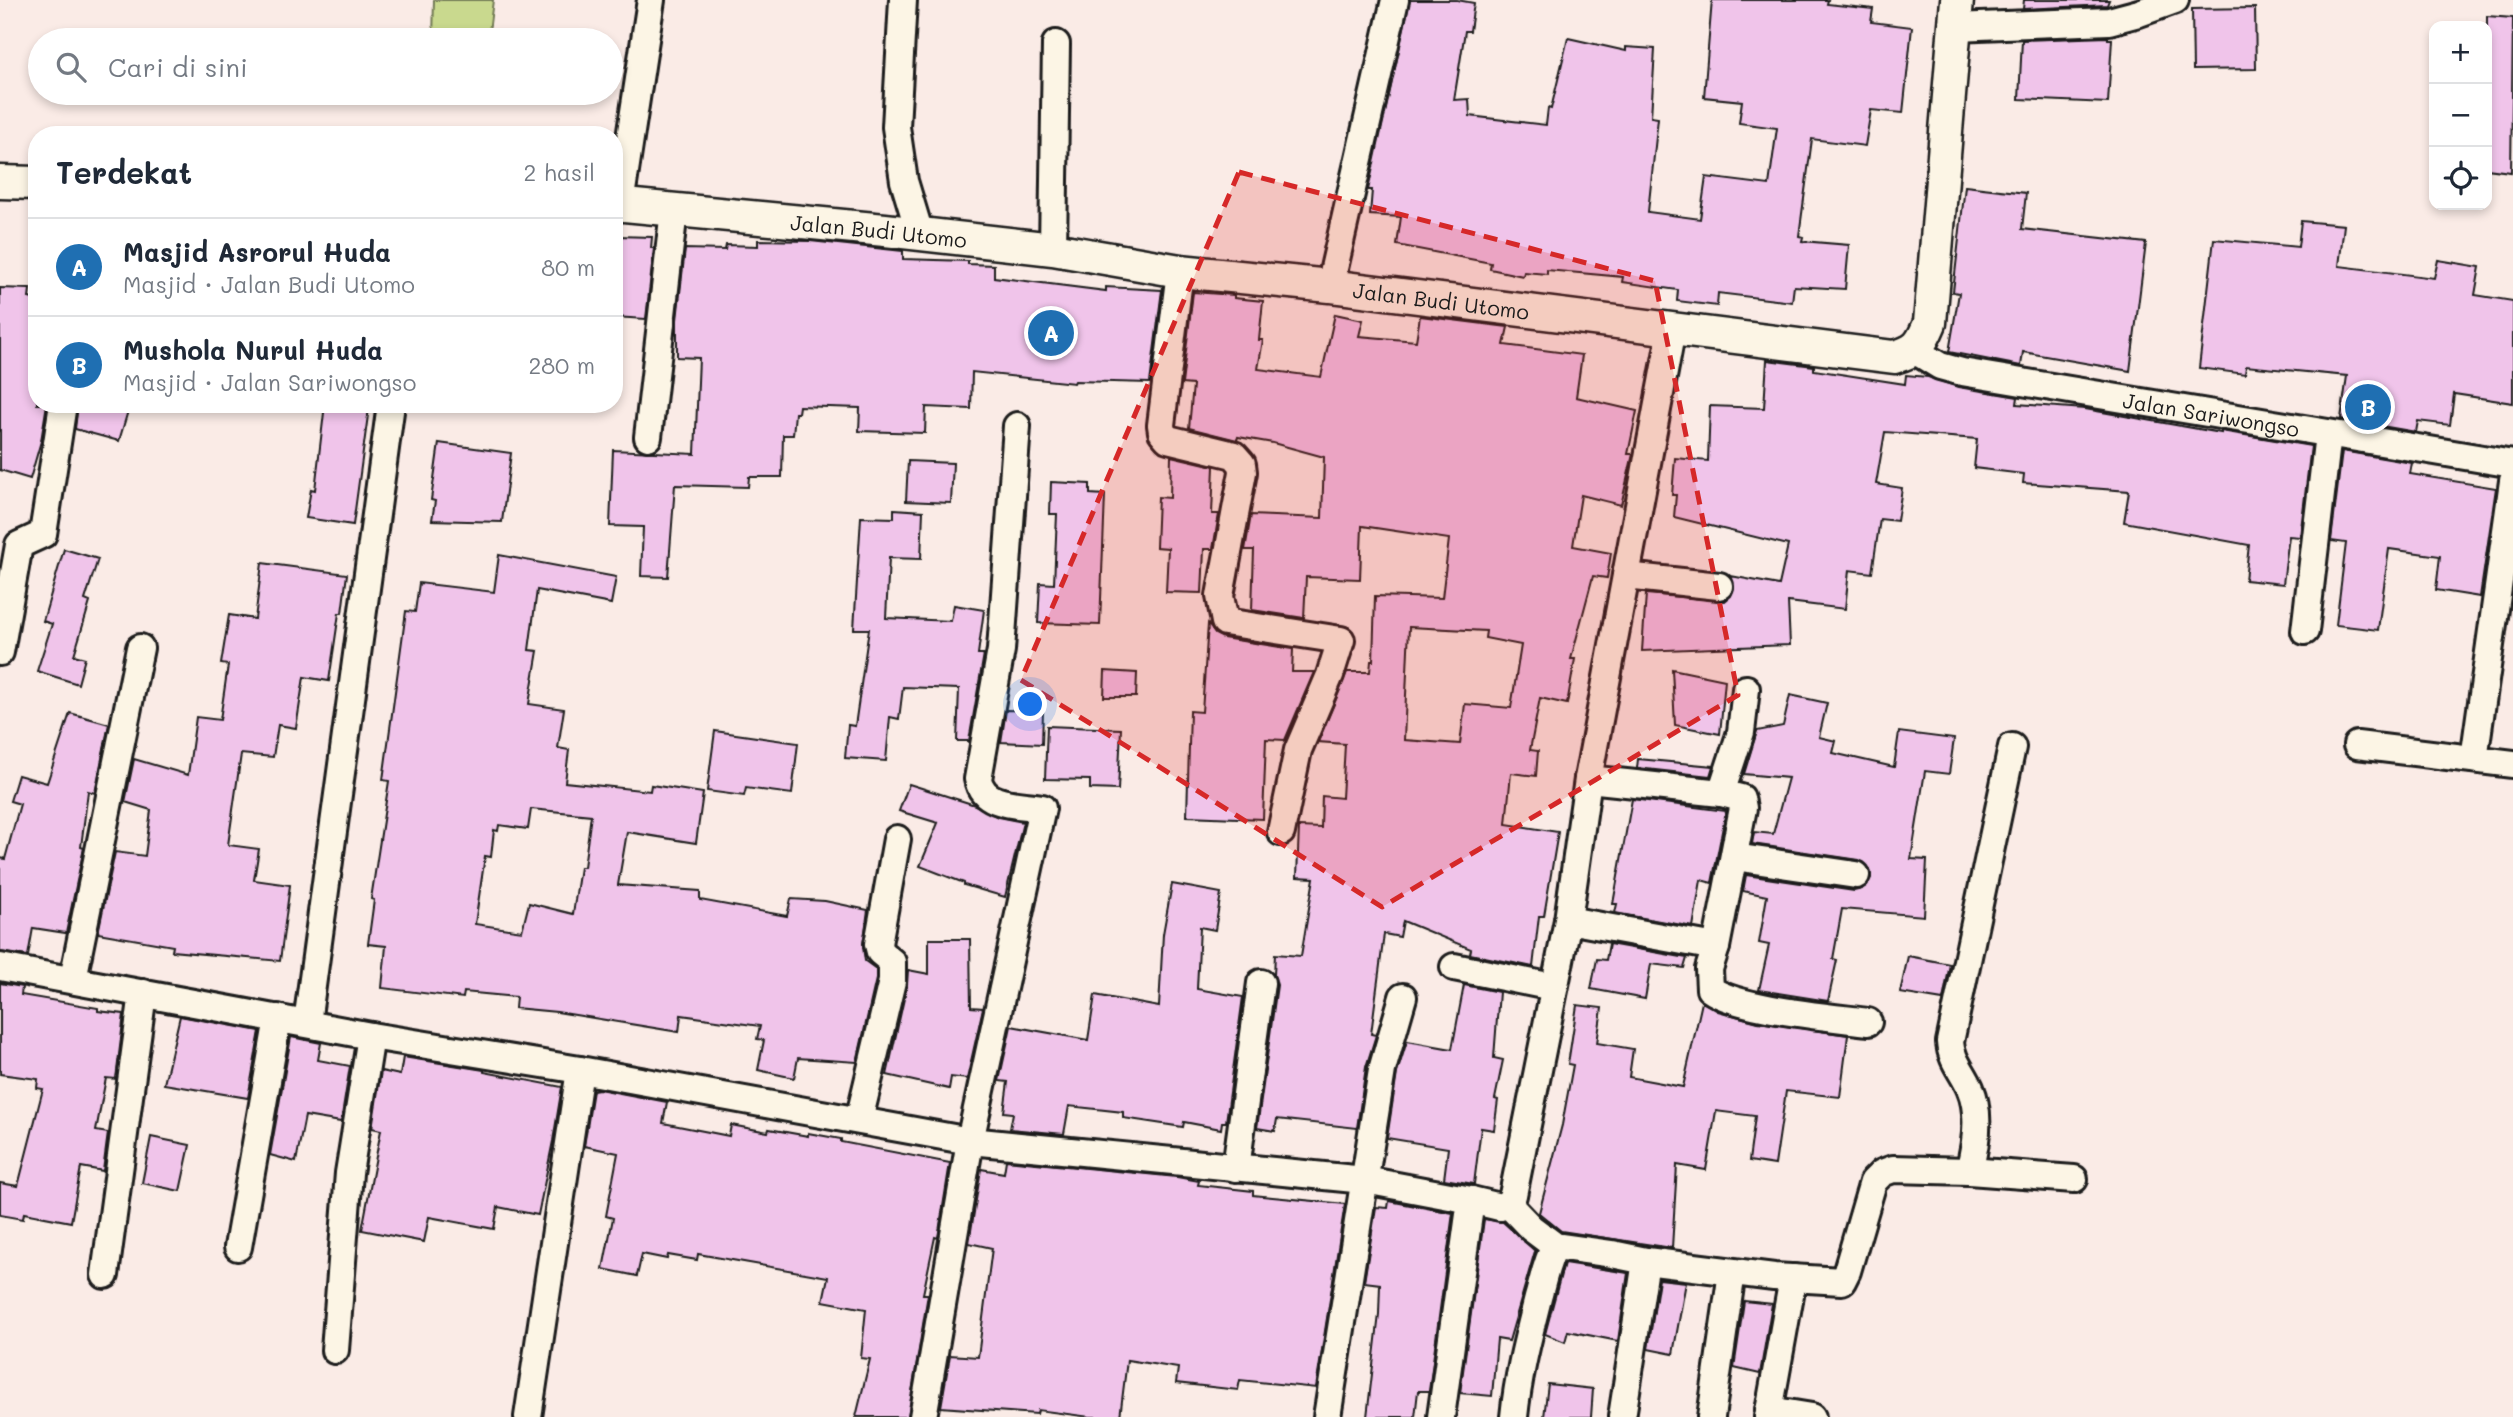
<!DOCTYPE html>
<html lang="id">
<head>
<meta charset="utf-8">
<style>
	:root { --surface:#fff; --page:#f2f2f3; --text:#1f2937; --muted:#747a83; --line:#e0e1e3; --accent:#1f6fb2 }
	body { margin:0; font-family:Mali,sans-serif; background:var(--page); color:var(--text) }
	.controls { position:absolute; right:21px; top:21px; display:grid; overflow:hidden; border-radius:14px; box-shadow:0 4px 10px #0003 }
	.controls button { width:63px; height:63px; display:grid; place-items:center; padding:0; border:0; border-bottom:2px solid var(--line); background:var(--surface); color:var(--text); font:35px sans-serif }
	.you { position:absolute; left:1031px; top:705px; width:24px; height:24px; margin:-18px; border:5px solid #fff; border-radius:50%; background:#1a73e8; box-shadow:0 0 0 10px #1a73e833 }
	.badge { display:grid; place-items:center; width:46px; height:46px; border-radius:50%; background:var(--accent); color:#fff; font-size:23px; font-weight:700 }
	.pin { position:absolute; translate:-50% -50%; border:4px solid #fff; box-shadow:0 2px 7px #0006 }
	.list { margin:0; padding:0; list-style:none }
	h2 { display:flex; justify-content:space-between; align-items:center; height:91px; margin:0; padding:0 28px; font-size:30px }
	h2 small { font-size:23px; font-weight:400; color:var(--muted) }
	.list li { display:grid; grid-template-columns:46px 1fr auto; gap:21px; align-items:center; box-sizing:border-box; height:98px; padding:0 28px; border-top:2px solid var(--line) }
	.list b { display:block; font-size:26px; white-space:nowrap }
	.list p { margin:0; font-size:23px; white-space:nowrap; color:var(--muted) }
	.list em { font-size:23px; font-style:normal; color:var(--muted) }
	.icon { flex:none; width:38px; height:38px; fill:none; stroke:currentColor; stroke-width:2; stroke-linecap:round; stroke-linejoin:round }
	.map { position:relative; flex:none; width:2513px; height:1417px; overflow:hidden }
	.search { position:absolute; background:var(--surface); box-shadow:0 4px 10px #0003; left:28px; top:28px; width:595px; height:77px; display:flex; align-items:center; gap:18px; box-sizing:border-box; padding:0 24px; border-radius:38px; color:var(--muted); font-size:26px }
	.panel { position:absolute; background:var(--surface); box-shadow:0 4px 10px #0003; left:28px; top:126px; width:595px; height:287px; border-radius:28px }
	.map>svg:first-child { display:block }
	.green { fill:#c9d98e; stroke:#727a55; stroke-width:2 }
	.building { fill:#f0c4ea; stroke:#1c1c1c; stroke-width:2; fill-rule:evenodd }
	.lines { fill:none; stroke-linecap:round; stroke-linejoin:round }
	.minor-casing { stroke:#1c1c1c; stroke-width:32 }
	.tertiary-casing { stroke:#1c1c1c; stroke-width:37 }
	.minor { stroke:#fcf5e5; stroke-width:26 }
	.tertiary { stroke:#fcf5e5; stroke-width:32 }
	.marked { fill:#d62828; fill-opacity:0.2; stroke:#d62828; stroke-width:5; stroke-dasharray:14 9; stroke-linejoin:round }
	.labels { text-anchor:middle; dominant-baseline:central; stroke-width:5; stroke-linejoin:round; paint-order:stroke }
	.street-label { font-size:21px; fill:#1c1c1c; stroke:#fcf5e5 }
</style>
</head>
<body>
<div class="map">
<svg width="2513" height="1417" viewBox="0 0 2513 1417">
	<rect width="100%" height="100%" fill="#faebe6"/>
	<filter id="ink" filterUnits="userSpaceOnUse"><feTurbulence type="fractalNoise" baseFrequency=".0143" numOctaves="2"/><feDisplacementMap in="SourceGraphic" scale="14" xChannelSelector="R" yChannelSelector="G"/><feConvolveMatrix kernelMatrix="1 2 1 2 8 2 1 2 1" color-interpolation-filters="sRGB"/></filter>
	<g filter="url(#ink)">
		<path class="green" d="M434 0H493L488 40H433Z"/>
		<path class="building" d="M1410 0H1457L1474 3 1470 31H1465L1454 100 1469 99 1470 116 1546 125 1548 108 1551 109 1568 38 1626 51V47L1655 49 1651 117 1658 118 1648 212 1700 219 1706 177 1769 185 1777 128 1739 123 1742 101 1704 97 1712 0H1828L1827 4 1873 9 1871 22 1912 27 1903 113 1871 110 1865 146 1812 139 1799 236 1803 237 1802 241 1849 245 1845 289 1794 286 1792 302 1718 293 1717 306 1677 301 1678 290 1622 282 1623 277 1547 270V274L1524 272 1523 276 1490 269 1491 263 1397 245 1401 217 1370 215 1372 190H1368Z
			M2024 0H2109L2107 5 2023 9Z
			M2255 8 2256 69 2193 70 2192 9Z
			M2487 16 2513 18 2511 172 2487 169Z
			M2108 37V39H2112L2108 103 2019 99 2022 40Z
			M1965 186 2026 193 2022 229 2146 243 2130 371 2023 352 2021 366 1949 352 1959 293 1953 292Z
			M2301 221 2344 225 2339 266 2434 278 2438 260 2480 267 2475 295 2513 301V403L2454 394 2450 425 2418 421 2416 432 2341 419 2347 376 2246 366 2245 374 2199 368 2214 239 2298 247Z
			M616 236 652 237 651 248H654L646 319 614 317Z
			M758 240 810 241 903 251V259L968 261V264L994 265V277L1106 291V287L1162 290 1150 383 1075 381 1074 383 972 372 971 409 926 407 925 433 859 431 860 408 799 406 798 413H795L793 435H783L782 477H749L748 487 675 485 668 577 641 576 643 527 610 526 613 450 695 454 699 358 677 357V320L685 249 725 250 726 245 758 246Z
			M0 288 30 289 29 298 37 300V404H47L41 441 30 479 0 470Z
			M1193 292 1234 295V298L1263 301 1259 340H1263L1258 369 1321 377 1335 314 1363 320 1359 336 1416 341 1420 316 1508 327 1504 345 1582 355 1576 397 1637 411 1628 454H1633L1621 505 1581 495 1573 546 1611 553 1607 578 1593 576 1571 659H1575L1567 704 1540 698 1530 750 1538 751 1536 776 1511 773 1506 824 1558 832 1544 916H1539L1533 967 1470 954 1471 949 1403 921 1400 937 1384 934 1371 1034 1376 1035 1366 1067 1357 1128 1277 1119 1275 1131 1257 1128 1277 985 1274 975 1275 954 1301 956 1314 878 1297 877 1299 827 1321 828 1322 796 1342 798 1345 744 1318 742 1347 672H1370L1371 661H1373L1375 596 1442 598 1449 539 1362 526 1360 579 1306 577 1304 618 1252 610 1254 550H1245L1251 515 1322 518 1324 457 1273 443 1238 437 1237 440 1189 428 1193 385 1182 384ZM1409 627 1486 631 1485 638 1521 645 1511 708 1465 704 1460 744 1404 740Z
			M1767 360 1814 366V370L1905 384 1906 375 1928 377 1958 387 2018 397 2017 404 2085 409 2221 433V431L2311 446 2300 537 2289 536 2283 584 2245 580 2249 545 2124 522 2129 491 2023 483 2024 474 1974 468 1977 439 1885 432 1876 484 1902 488 1897 521 1880 519 1872 573 1849 570 1845 609 1788 602 1790 645 1642 651 1646 594 1725 601 1731 596 1734 588 1731 576 1779 585 1788 545 1674 517 1676 495H1672L1675 458 1708 461 1710 406 1764 408Z
			M78 404H130L119 441 75 429Z
			M325 404 369 408 353 525 306 518 311 489 315 490Z
			M439 443 511 453 502 522 432 520 435 501 431 500Z
			M2342 451 2412 463 2410 474 2496 488 2480 597 2436 590 2440 556 2389 549 2378 630 2336 625 2346 543 2331 541Z
			M1171 456 1214 466 1212 514H1219L1213 549H1204L1202 593 1166 592 1168 548 1156 547 1158 497 1170 498Z
			M908 461 953 463 951 503 906 501Z
			M1051 482 1090 484V494L1105 495 1100 625 1038 623 1040 583 1054 584 1057 514H1050Z
			M894 509 923 511 921 559 889 558 886 618 951 621 954 605 984 610 978 654H984L969 741H957L959 689 903 687 899 719 890 717 886 761 845 758 848 725 855 726 869 629H854L861 517 894 518Z
			M64 549 98 559 85 600 90 602 74 655 85 658 78 684 37 671 52 624 43 621Z
			M499 555 616 577 611 604 537 590 529 650 538 651 529 704 564 709 558 748 569 750 565 782 650 791 651 785 703 793 696 843 627 832 618 885 700 891V900L787 916 791 899 825 901 868 910 863 947 865 961 876 969V979L857 1062 798 1058 794 1078 758 1070 764 1040 757 1039 760 1026 681 1015 679 1032 557 1012 515 1008 516 997 464 992 463 998 382 988 386 946 368 944 374 900 371 899 389 781 383 780 406 611 415 612 419 583 494 592ZM531 809 591 815 584 867H580L573 914 529 903 522 931 475 924 485 856 491 857 494 830 498 831 499 825 528 829Z
			M262 563 347 574 342 613H339L329 681 304 677 296 728 278 725 273 757 241 754 228 845 259 849 254 880 290 885 280 961 172 951 173 946 98 933 115 852 145 856 151 810 125 802 134 759 188 775 196 717 220 720 228 665 221 664 229 615 255 619Z
			M1208 624 1215 634 1223 638 1293 649 1292 672H1314L1285 740 1266 739 1263 819 1187 816 1190 711 1202 712Z
			M1672 669 1725 680 1720 734 1675 725Z
			M1105 671 1137 673 1136 697H1104Z
			M1790 695 1827 703 1819 737 1836 741 1833 753 1894 767 1899 732 1954 739 1949 774 1925 771 1911 859 1927 860 1924 916 1842 909 1833 959 1837 960 1828 1001 1759 990 1769 945 1759 943 1767 896 1743 891 1746 875 1854 891 1862 889 1871 878 1870 869 1859 860 1752 844 1754 832 1773 834 1788 778 1744 774 1757 731 1783 726Z
			M1006 710 1043 711 1042 744 1001 742Z
			M70 713 109 724 95 793 88 791 81 847 84 848 66 933 33 928 28 956 0 952V858L5 859 20 804 10 801 18 775 47 783Z
			M1047 726 1121 729 1118 790 1090 789V780L1045 779Z
			M715 731 798 743 792 794 746 788 744 796 707 791Z
			M1638 759 1713 766 1710 776 1637 768Z
			M909 784 975 805 998 817 1023 822 1005 897 964 885V883L920 866 938 823 899 811Z
			M1632 799 1726 811 1712 883 1701 880 1693 927 1615 913 1617 904H1613Z
			M1172 884 1221 893 1215 930 1200 927 1197 989 1243 997 1226 1122H1222L1221 1129 1184 1122 1183 1127 1123 1118V1112L1069 1106 1064 1134 1010 1129 1013 1113 1004 1112 1008 1082 999 1081 1011 1026 1088 1040 1095 995 1159 1007 1163 934Z
			M929 939H970L971 1007 983 1008 967 1079 951 1077 949 1089 887 1075 907 985 908 970 929 974Z
			M1609 944 1687 958 1684 968 1651 964 1645 999 1591 989 1597 959 1606 960Z
			M1908 956 1950 964 1943 1000 1900 993Z
			M0 983 22 987 21 995 98 1008V1011L124 1014 116 1079 106 1078 96 1131 108 1133 103 1171 81 1167 71 1222 24 1213 23 1219 0 1215V1183L18 1186 43 1089 37 1088 38 1079 0 1074Z
			M1464 985 1499 992 1494 1058 1503 1060 1495 1099 1498 1100 1494 1130 1481 1128 1474 1184 1444 1179 1448 1148 1387 1138 1397 1073 1407 1041 1452 1049Z
			M1702 1002 1718 1011 1758 1022 1848 1035 1840 1097 1786 1091 1775 1165 1749 1161 1755 1116 1716 1111 1706 1170 1677 1165 1672 1248 1561 1231 1539 1213 1562 1125 1573 1065 1568 1064 1577 1005 1602 1008 1597 1043 1633 1049 1629 1077 1683 1087Z
			M180 1016 260 1031 248 1098 164 1084Z
			M291 1037 321 1043 318 1060 350 1066 341 1122 305 1116 296 1162 270 1155Z
			M403 1057 484 1070V1072L562 1087 553 1141 538 1215 498 1207 494 1229 429 1217 424 1242 362 1230 381 1130 372 1128 381 1071 400 1075Z
			M599 1089 667 1102 663 1123 729 1136 731 1125 768 1132 769 1129 808 1136V1133L841 1139V1142L950 1163 938 1238 935 1237 923 1294H928L908 1417H856L870 1359 861 1358 866 1309 823 1301 828 1277 698 1254 697 1260 668 1255 667 1259 642 1254 637 1276 603 1269 613 1218 606 1216 618 1153 584 1146 593 1090Z
			M151 1137 190 1145 180 1191 142 1183Z
			M1006 1160 1177 1177 1199 1181 1198 1185 1253 1191V1195L1345 1204 1316 1388 1240 1380 1238 1390 1176 1383 1178 1368 1127 1360 1120 1417H1090L1038 1410 1037 1414 941 1407 950 1355 978 1357 992 1248 969 1243 981 1169 1004 1173Z
			M1389 1201 1453 1213 1429 1391H1418L1415 1417H1367L1379 1314 1380 1284 1364 1282 1376 1207 1388 1208Z
			M1484 1219 1503 1222 1535 1251 1509 1341 1497 1339 1492 1396 1460 1393Z
			M1564 1263 1628 1273 1618 1341 1568 1331 1565 1342 1545 1334Z
			M1659 1279 1686 1282 1673 1354 1648 1349Z
			M1744 1301 1772 1304 1760 1374 1734 1368Z
			M1548 1384 1593 1389 1591 1417H1544Z"/>
		<g class="lines">
			<g class="minor-casing">
				<g id="minor">
					<path d="M903 0 896 127 904 181 920 234"/>
					<path d="M1955 27 2109 21 2139 13 2175 0"/>
					<path d="M620 204 651 0"/>
					<path d="M1053 249 1056 44"/>
					<path d="M1180 271 1161 425 1162 432 1168 439 1234 455 1242 464 1243 472 1220 596 1225 622 1341 640 1330 675 1298 750 1281 832"/>
					<path d="M1330 286 1395 0"/>
					<path id="s1" d="M1914 350 1940 366 1962 372 2513 464"/>
					<path d="M648 437 674 210"/>
					<path d="M1626 576 1719 586"/>
					<path d="M2305 631 2328 434"/>
					<path d="M0 652 19 545 43 534 63 404"/>
					<path d="M2357 745 2513 764"/>
					<path d="M2474 759 2513 481"/>
					<path d="M1721 793 1741 732 1746 689"/>
					<path d="M1734 857 1856 875"/>
					<path d="M1568 920 1716 947 1743 808 1741 798 1721 793 1588 779"/>
					<path d="M1716 947 1709 969 1710 989C1737 1009 1830 1017 1868 1022"/>
					<path d="M0 967 371 1036 580 1070 970 1141 1365 1180 1471 1200 1500 1207 1508 1204"/>
					<path d="M1454 967 1553 987"/>
					<path d="M73 979 140 648"/>
					<path d="M307 1023 391 404"/>
					<path d="M859 1120 892 981V962L880 952 878 944 897 839"/>
					<path d="M1236 1168 1261 983"/>
					<path d="M1969 1171 2074 1179"/>
					<path d="M1508 1204 1531 1228 1555 1246 1612 1254 1646 1261 1774 1277 1842 1281 1847 1271 1873 1182 1882 1173 1893 1169 1969 1171C1976 1145 1981 1113 1970 1088 1963 1072 1951 1060 1950 1042L2012 747"/>
					<path d="M1508 1204 1513 1195 1568 920 1588 779 1672 329"/>
					<path d="M238 1247 278 1018"/>
					<path d="M105 1275 143 993"/>
					<path d="M335 1350 349 1173 371 1036"/>
					<path d="M1769 1410 1812 1417"/>
					<path d="M528 1417 580 1070"/>
					<path d="M923 1417 970 1141 1042 808C1019 804 983 807 978 779L1001 650 1017 426"/>
					<path d="M1327 1417 1382 1070 1403 997"/>
					<path d="M1441 1417 1471 1200"/>
					<path d="M1514 1417C1518 1376 1528 1338 1538 1298 1543 1281 1546 1262 1555 1246"/>
					<path d="M1622 1417 1646 1261"/>
					<path d="M1711 1417 1732 1272"/>
					<path d="M1768 1417 1793 1278"/>
				</g>
			</g>
			<g class="tertiary-casing">
				<g id="tertiary">
					<path d="M0 182 37 183"/>
					<path id="s2" d="M614 204 885 230 1053 249 1180 271 1330 286 1894 357C1917 351 1921 345 1930 323L1957 0"/>
				</g>
			</g>
			<use href="#minor" class="minor"/>
			<use href="#tertiary" class="tertiary"/>
		</g>
	</g>
	<path class="marked" d="M1239 172 1655 281 1738 695 1382 907 1021 680Z"/>
	<g class="labels">
		<g class="street-label">
			<text stroke="none"><textPath href="#s2" startOffset="266">Jalan Budi Utomo</textPath></text>
			<text stroke="none"><textPath href="#s2" startOffset="833">Jalan Budi Utomo</textPath></text>
			<text stroke="none"><textPath href="#s1" startOffset="306">Jalan Sariwongso</textPath></text>
		</g>
	</g>
</svg>
<div class="controls">
<button>+</button>
<button>−</button>
<button><svg class="icon" aria-label="locate" viewBox="0 0 24 24"><circle cx="12" cy="12" r="6"/><path d="M12 2v4M12 18v4M2 12h4M18 12h4"/></svg></button>
</div>
<div class="you"></div>
<div class="pin badge" style="left:1051px;top:333px">A</div>
<div class="pin badge" style="left:2368px;top:407px">B</div>
<div class="search"><svg class="icon" aria-label="search" viewBox="0 0 24 24"><circle cx="10" cy="10" r="6"/><path d="M15 15l6 6"/></svg>Cari di sini</div>
<section class="panel">
<h2>Terdekat<small>2 hasil</small></h2>
<ul class="list">
<li><span class="badge">A</span><div><b>Masjid Asrorul Huda</b><p>Masjid · Jalan Budi Utomo</p></div><em>80 m</em></li>
<li><span class="badge">B</span><div><b>Mushola Nurul Huda</b><p>Masjid · Jalan Sariwongso</p></div><em>280 m</em></li>
</ul>
</section>
</div>
</body>
</html>
